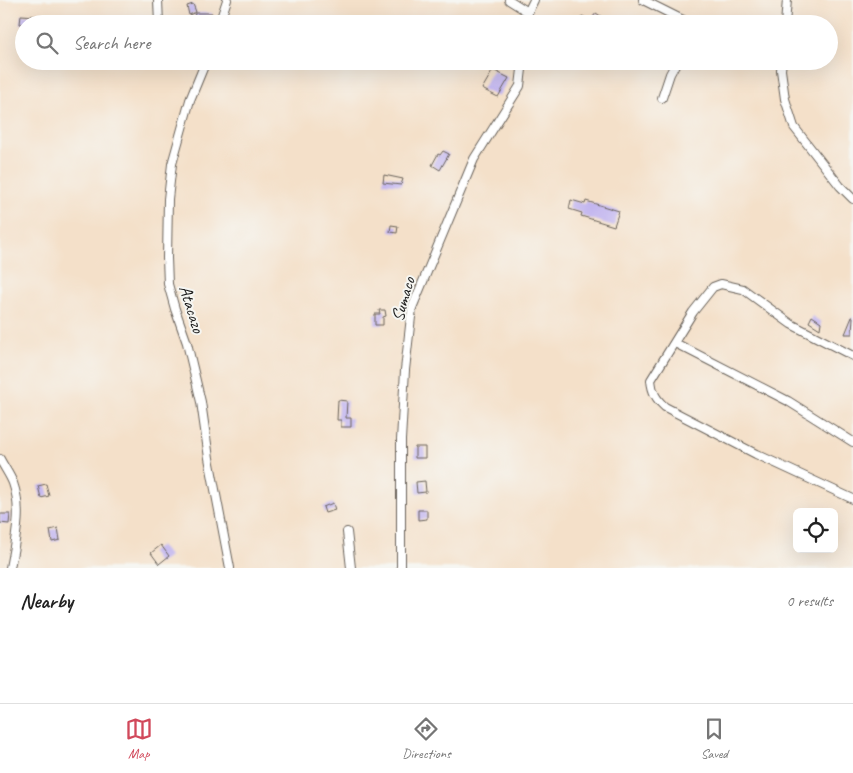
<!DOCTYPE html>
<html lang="en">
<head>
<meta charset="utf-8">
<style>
	:root { --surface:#fff; --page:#f2f2f2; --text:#222; --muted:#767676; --line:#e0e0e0; --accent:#d1495b }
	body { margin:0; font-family:Caveat,sans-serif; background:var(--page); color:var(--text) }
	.controls { position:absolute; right:15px; bottom:15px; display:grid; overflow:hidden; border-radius:8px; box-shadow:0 5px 20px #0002 }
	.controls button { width:45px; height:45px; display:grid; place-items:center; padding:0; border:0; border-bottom:1px solid var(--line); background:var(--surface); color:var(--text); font:25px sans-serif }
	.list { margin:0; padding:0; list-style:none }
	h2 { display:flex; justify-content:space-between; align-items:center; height:65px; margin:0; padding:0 20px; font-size:21px }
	h2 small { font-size:16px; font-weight:400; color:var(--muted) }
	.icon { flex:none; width:28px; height:28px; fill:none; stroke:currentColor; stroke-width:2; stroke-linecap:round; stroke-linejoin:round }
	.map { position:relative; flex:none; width:853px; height:568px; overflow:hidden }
	.search { position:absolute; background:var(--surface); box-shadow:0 5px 20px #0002; left:15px; right:15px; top:15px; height:55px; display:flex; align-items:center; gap:12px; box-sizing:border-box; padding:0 18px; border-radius:28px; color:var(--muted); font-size:19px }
	.sheet { height:135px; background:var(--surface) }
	nav { display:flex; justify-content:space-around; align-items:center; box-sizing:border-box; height:70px; border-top:1px solid var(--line); background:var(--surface); font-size:14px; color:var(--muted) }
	nav a { display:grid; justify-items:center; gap:2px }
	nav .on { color:var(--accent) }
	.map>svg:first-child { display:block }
	.building { fill:#c1b4ef }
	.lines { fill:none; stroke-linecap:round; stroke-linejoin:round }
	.minor-casing { stroke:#686159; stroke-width:10 }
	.minor { stroke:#fff; stroke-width:8 }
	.labels { text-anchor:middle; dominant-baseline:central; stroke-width:4; stroke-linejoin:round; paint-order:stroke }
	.street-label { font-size:18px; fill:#1c1c1c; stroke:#f6f6f2 }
</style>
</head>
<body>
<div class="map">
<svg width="853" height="568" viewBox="0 0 853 568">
	<rect width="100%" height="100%" fill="#f6f6f2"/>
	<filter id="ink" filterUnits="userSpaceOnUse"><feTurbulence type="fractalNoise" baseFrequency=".02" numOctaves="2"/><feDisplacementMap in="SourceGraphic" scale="10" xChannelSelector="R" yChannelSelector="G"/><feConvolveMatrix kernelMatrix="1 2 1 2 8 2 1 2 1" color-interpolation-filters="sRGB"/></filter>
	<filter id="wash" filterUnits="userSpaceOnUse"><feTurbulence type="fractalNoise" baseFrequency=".0096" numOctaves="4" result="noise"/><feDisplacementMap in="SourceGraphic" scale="20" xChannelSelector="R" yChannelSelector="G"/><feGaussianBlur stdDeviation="1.12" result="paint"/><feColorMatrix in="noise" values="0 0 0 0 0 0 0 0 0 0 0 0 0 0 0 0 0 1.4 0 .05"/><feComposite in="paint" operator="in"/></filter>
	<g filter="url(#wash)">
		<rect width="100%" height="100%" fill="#f4e0c9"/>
		<g id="blocks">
			<path class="building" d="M193 4 196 12 189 15 187 6Z
				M195 13H212V15L194 19Z
				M596 13 602 17 598 24H578L582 16 591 20Z
				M21 15 36 16V24H20Z
				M493 70 509 78 498 97 482 89Z
				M443 151 449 154 440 170 432 165 438 154 440 155Z
				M384 175 403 179 401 185 383 183Z
				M571 200 585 204 586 201 619 211 614 226 581 216 582 213 569 209Z
				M391 225 398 226 397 233 390 232Z
				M379 310H385L386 316 383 317V325H375V314H380Z
				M812 316 821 322 820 329 809 322Z
				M852 317H853L852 334H845Z
				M338 400 347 401 346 418H351V427H341V420H337Z
				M415 447H425V458H415Z
				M425 481 426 492 417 493 416 482Z
				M46 484 49 496 41 498 38 486Z
				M333 503 335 510 325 513 323 507Z
				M418 510H427V519L418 520Z
				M0 514H10L9 524 0 523Z
				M58 528 60 540 52 542 50 530Z
				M161 545 169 556 159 564 151 553Z"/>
		</g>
	</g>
	<g filter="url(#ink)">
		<use href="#blocks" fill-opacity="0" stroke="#686159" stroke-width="1"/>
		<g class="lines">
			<g class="minor-casing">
				<path id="minor" d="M158 0 159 24
					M509 0 528 12
					M643 0 691 24
					M219 24 227 0
					M527 24 528 12 534 0
					M785 24 787 0
					M206 61 190 100 172 164 168 199 167 258 168 284 175 309 187 343 201 402 209 458 230 568
					M782 61 781 70 785 99 794 127 840 186 853 199
					M662 98 670 74 677 61
					M675 343 788 401 853 442
					M853 356 791 324 743 289 721 284 713 287 693 312 651 380C652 392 656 399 665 407L756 454 853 499
					M0 459C4 467 10 475 13 483 23 511 15 540 10 568
					M347 532 351 568
					M401 568V440L405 370 412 308 474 159 520 86 523 61"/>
			</g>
			<use href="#minor" class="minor"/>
		</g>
	</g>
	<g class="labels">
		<g class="street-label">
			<text transform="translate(403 299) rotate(-74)">Sumaco</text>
			<text transform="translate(192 309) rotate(73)">Atacazo</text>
		</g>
	</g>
</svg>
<div class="controls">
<button><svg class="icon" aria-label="locate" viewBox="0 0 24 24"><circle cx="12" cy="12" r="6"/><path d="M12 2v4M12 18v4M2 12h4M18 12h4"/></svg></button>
</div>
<div class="search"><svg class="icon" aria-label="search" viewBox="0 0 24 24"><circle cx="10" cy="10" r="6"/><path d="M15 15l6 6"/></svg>Search here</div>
</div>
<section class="sheet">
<h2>Nearby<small>0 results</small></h2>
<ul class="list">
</ul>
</section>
<nav>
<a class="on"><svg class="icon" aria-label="map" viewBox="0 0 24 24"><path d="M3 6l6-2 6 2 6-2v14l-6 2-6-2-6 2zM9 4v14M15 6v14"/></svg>Map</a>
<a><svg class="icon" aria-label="directions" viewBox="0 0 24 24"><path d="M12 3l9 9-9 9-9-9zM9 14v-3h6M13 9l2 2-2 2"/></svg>Directions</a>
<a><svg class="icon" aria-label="saved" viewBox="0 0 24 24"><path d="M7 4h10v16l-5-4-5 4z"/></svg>Saved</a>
</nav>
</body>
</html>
